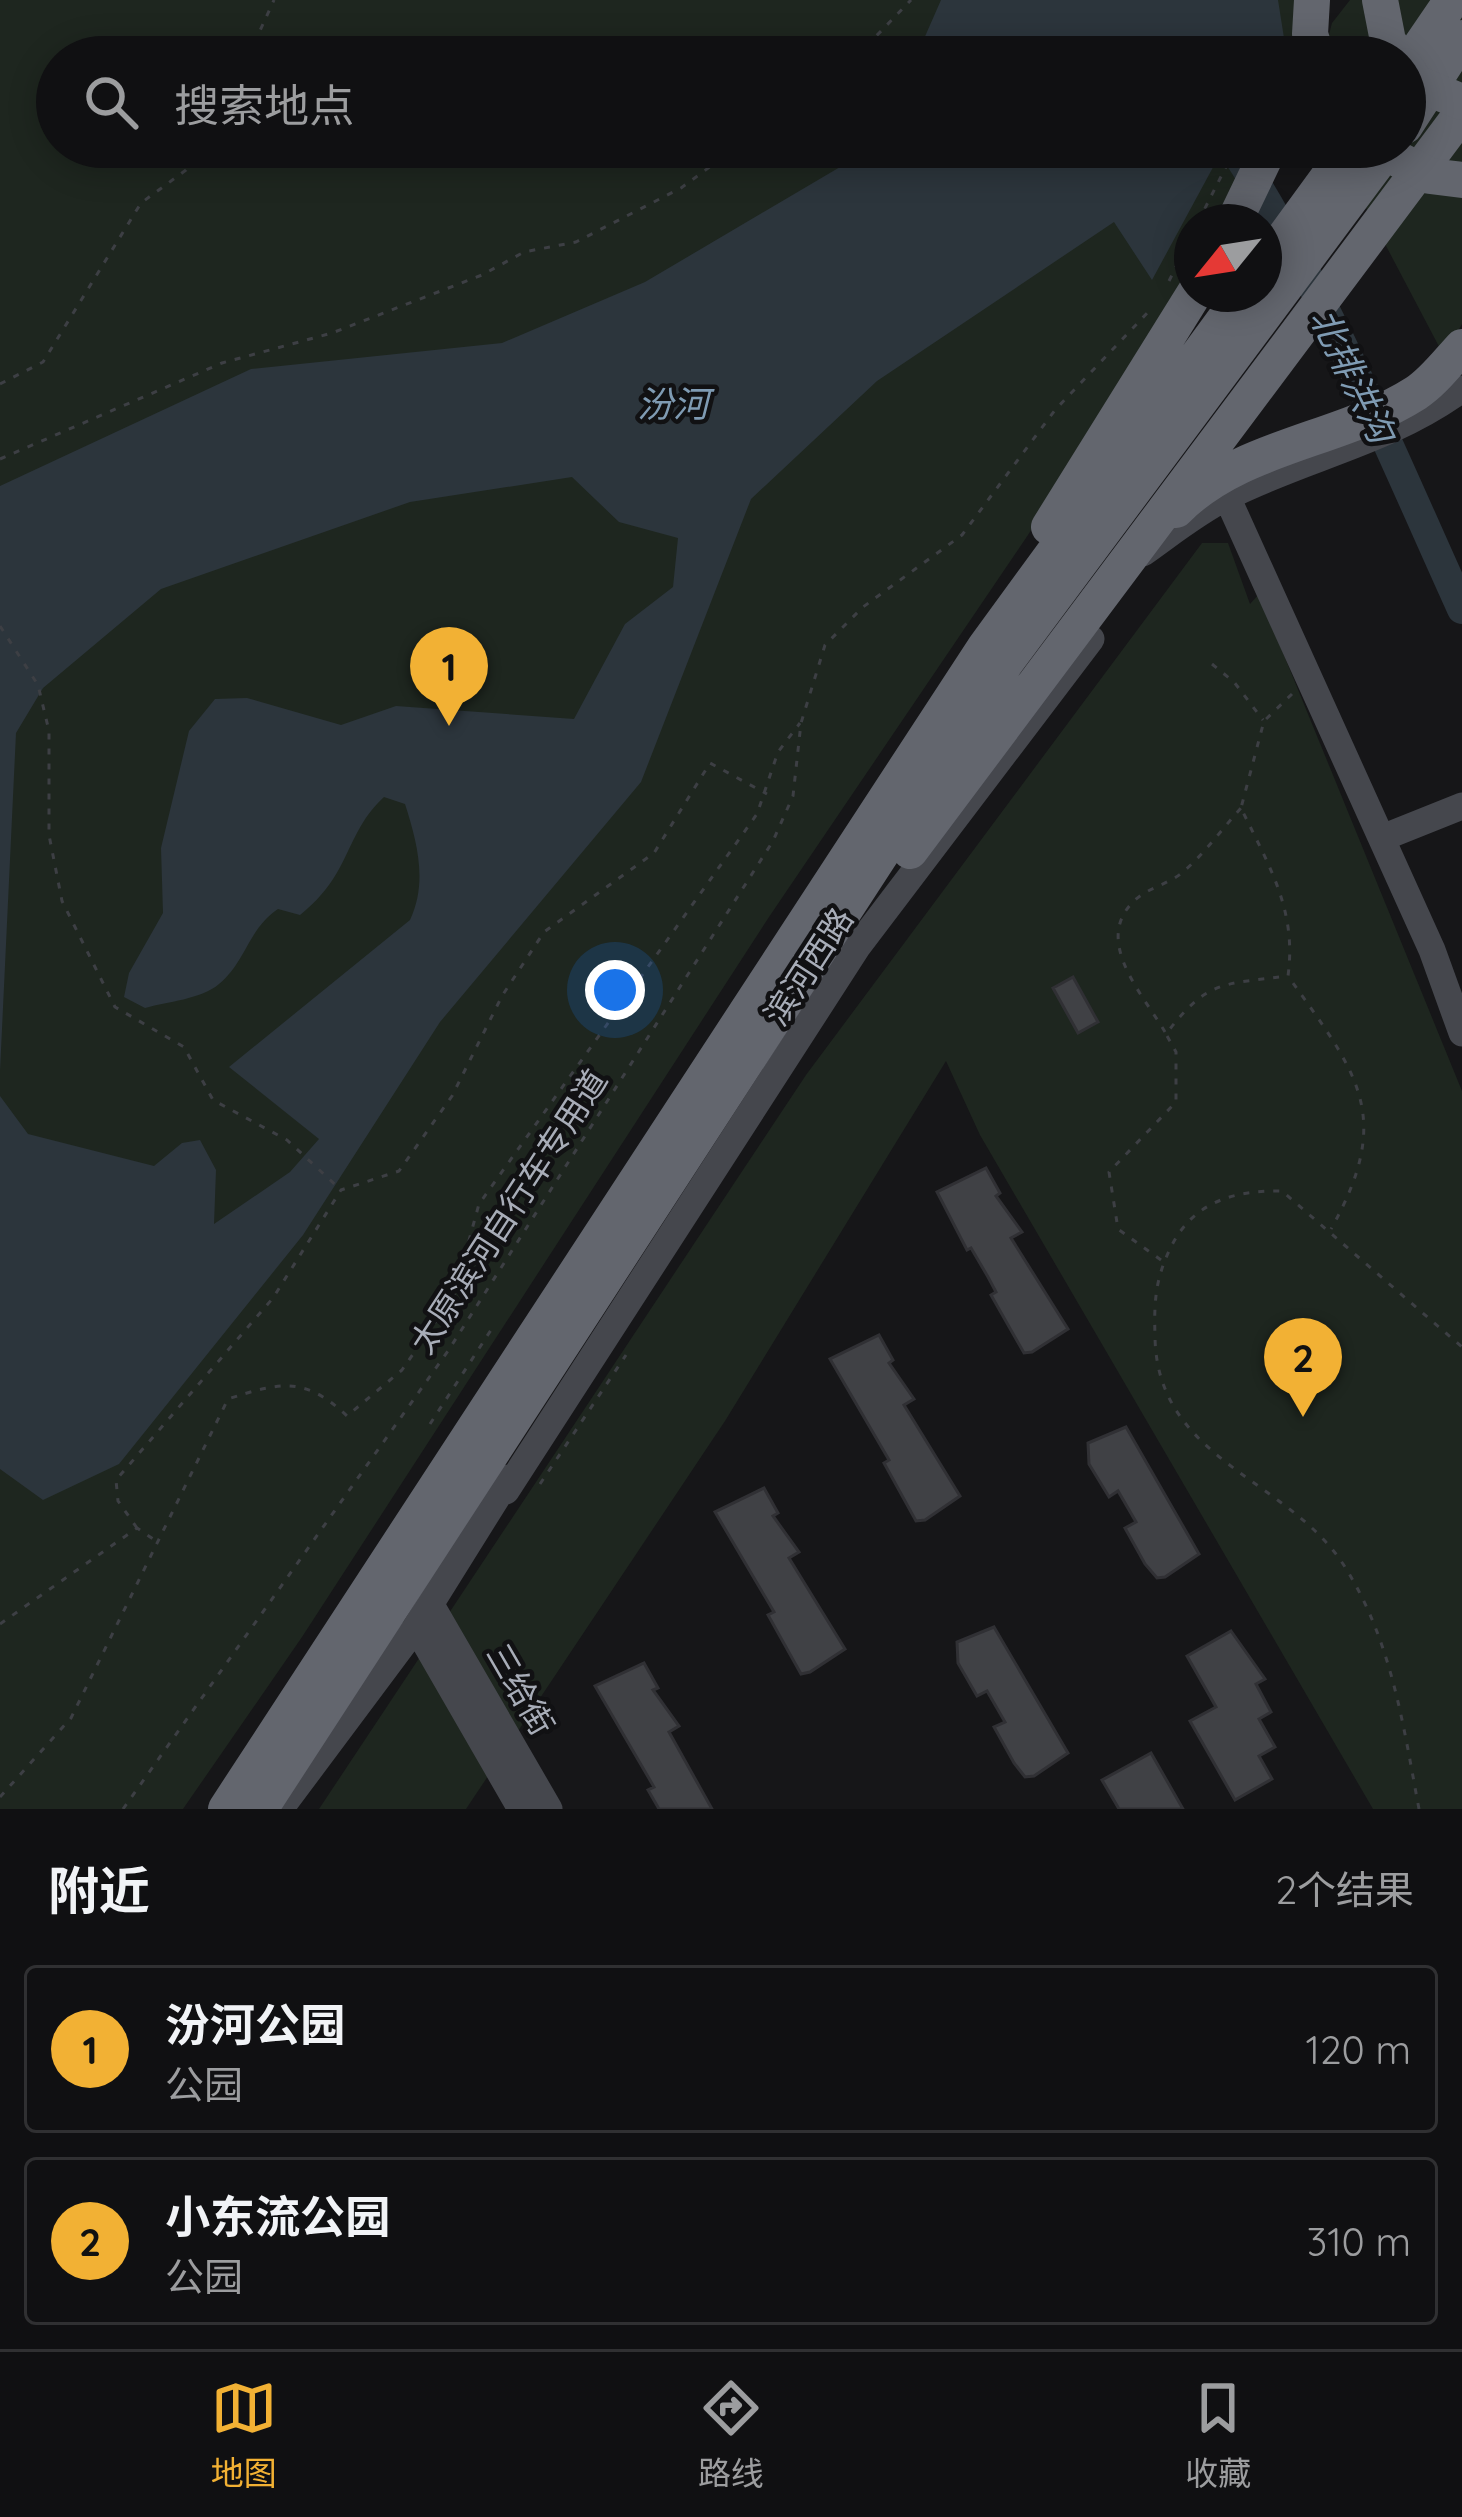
<!DOCTYPE html>
<html lang="zh">
<head>
<meta charset="utf-8">
<style>
	:root { --surface:#101012; --page:#1e1e20; --text:#f1f3f6; --muted:#9c9d9f; --line:#303032; --accent:#f2b134 }
	body { margin:0; font-family:Quicksand,"Noto Sans SC",sans-serif; background:var(--page); color:var(--text) }
	.compass { position:absolute; left:1174px; top:204px; width:108px; height:108px; border-radius:50%; background:var(--surface); box-shadow:0 6px 30px #0003; rotate:240deg }
	.you { position:absolute; left:615px; top:990px; width:42px; height:42px; margin:-30px; border:9px solid #fff; border-radius:50%; background:#1a73e8; box-shadow:0 0 0 18px #1a73e833 }
	.badge { display:grid; place-items:center; width:78px; height:78px; border-radius:50%; background:var(--accent); color:#111; font-size:39px; font-weight:700 }
	.pin { position:absolute; translate:-50% -99px; filter:drop-shadow(0 3px 6px #0008) }
	.pin::after { content:''; position:absolute; top:63px; width:42px; height:36px; background:inherit; clip-path:polygon(0 0,100% 0,50% 100%) }
	.list { margin:0; padding:0; list-style:none }
	h2 { display:flex; justify-content:space-between; align-items:center; height:156px; margin:0; padding:0 48px; font-size:51px }
	h2 small { font-size:39px; font-weight:400; color:var(--muted) }
	.list li { display:grid; grid-template-columns:78px 1fr auto; gap:36px; align-items:center; box-sizing:border-box; height:168px; margin:0 24px 24px; padding:0 24px; border:3px solid var(--line); border-radius:12px }
	.list b { display:block; font-size:45px; white-space:nowrap }
	.list p { margin:0; font-size:39px; white-space:nowrap; color:var(--muted) }
	.list em { font-size:39px; font-style:normal; color:var(--muted) }
	.icon { flex:none; width:66px; height:66px; fill:none; stroke:currentColor; stroke-width:2; stroke-linecap:round; stroke-linejoin:round }
	.map { position:relative; flex:none; width:1462px; height:1809px; overflow:hidden }
	.search { position:absolute; background:var(--surface); box-shadow:0 6px 30px #0003; left:36px; right:36px; top:36px; height:132px; display:flex; align-items:center; gap:30px; box-sizing:border-box; padding:0 42px; border-radius:66px; color:var(--muted); font-size:45px }
	.sheet { height:540px; background:var(--surface) }
	nav { display:flex; justify-content:space-around; align-items:center; box-sizing:border-box; height:168px; border-top:3px solid var(--line); background:var(--surface); font-size:33px; color:var(--muted) }
	nav a { display:grid; justify-items:center; gap:6px }
	nav .on { color:var(--accent) }
	.map>svg:first-child { display:block }
	.green { fill:#1e261f }
	.water { fill:#2c353c }
	.lines { fill:none; stroke-linecap:round; stroke-linejoin:round }
	.river { stroke:#2c353c; stroke-width:30 }
	.building { fill:#404145; stroke:#303034; stroke-width:3 }
	.path { stroke:#3d3f44; stroke-width:3; stroke-dasharray:6 9; stroke-linecap:butt }
	.secondary { stroke:#45474d; stroke-width:27 }
	.highway { stroke:#63666e; stroke-width:36 }
	.highway-bridge { stroke:#63666e; stroke-width:36 }
	.labels { text-anchor:middle; dominant-baseline:central; stroke-width:9; stroke-linejoin:round; paint-order:stroke }
	.street-label { font-size:33px; fill:#a8adb8; stroke:#111113 }
	.water-label { font-size:36px; font-style:italic; fill:#7f9bb3; stroke:#111113 }
</style>
</head>
<body>
<div class="map">
<svg width="1462" height="1809" viewBox="0 0 1462 1809">
	<rect width="100%" height="100%" fill="#161618"/>
	<path class="green" d="M0 0H1318L1297 57H57V147H1253L1214 222H1192V263L1168 309 1028 535 769 917 302 1637 183 1809H0Z
		M1350 0H1462V324L1444 356 1334 147H1405V57H1323L1332 23Z
		M1202 543H1228L1250 604 1259 594 1462 1091V1809H1373L980 1135 946 1061 725 1421 466 1809H319L806 1075Z"/>
	<path class="water" d="M941 0H1278L1284 38 1273 57H916Z
		M874 147H1224L1152 280 1114 222 877 381 751 499 641 782 440 1022 303 1235 119 1464 43 1500 0 1469V1096L28 1134 154 1166 182 1143 200 1140 216 1170 214 1224 290 1172 319 1139 229 1067 410 920C428 882 417 842 405 804L384 797C344 834 352 874 300 915L278 909C248 929 246 962 219 984 202 999 166 1002 145 1008L124 997 129 973 163 913 161 848 189 731 215 699 247 698 341 725 396 706 574 719 625 624 673 587 678 538 619 522 572 477 410 502 161 589 43 688 16 733 0 1071V486L251 369 502 343 645 282Z"/>
	<g class="lines">
		<path class="river" d="M1233 147C1326 291 1391 453 1462 609"/>
	</g>
	<path class="building" d="M1073 977 1098 1022 1078 1033 1053 988Z
		M986 1168 1000 1193 996 1196 1022 1232 1011 1238 1068 1329 1032 1352 1024 1353 991 1295 996 1292 988 1277 971 1248 967 1250 937 1192Z
		M879 1335 893 1360 889 1363 914 1399 904 1405 960 1496 925 1520 916 1521 884 1463 889 1460 830 1359Z
		M1126 1427 1199 1554 1165 1577 1157 1578 1145 1564 1125 1528 1136 1522 1118 1491 1109 1497 1089 1464 1088 1443Z
		M764 1488 778 1513 773 1516 799 1552 789 1558 845 1649 810 1672 801 1674 768 1615 774 1612 715 1512Z
		M994 1627 1068 1753 1034 1776 1025 1777 1014 1763 994 1727 1005 1722 987 1691 977 1696 958 1663 957 1642Z
		M1231 1631 1265 1679 1256 1684 1271 1712 1259 1719 1275 1747 1259 1756 1272 1779 1235 1800 1190 1721 1216 1707 1187 1656Z
		M644 1663 658 1688 653 1690 679 1726 669 1732 712 1809H659L648 1790 654 1787 595 1686Z
		M1151 1753 1183 1809H1119L1102 1780Z"/>
	<g class="lines">
		<path class="path" d="M248 57 274 0
			M856 57 911 0
			M1198 222 1236 147
			M1169 281 1192 234
			M0 384 43 362 141 203 186 170 199 147
			M0 459 222 363 332 333 482 275 524 252 576 242 681 188 737 147
			M0 626 38 685 49 731V835L62 901 115 1007 184 1047 213 1100 287 1140 341 1190
			M1212 664 1234 682 1263 720
			M1292 694 1264 721 1241 808C1269 866 1297 910 1288 976 1357 1073 1395 1115 1331 1229
			M1165 1032C1142 993 1092 940 1135 900 1149 887 1170 884 1184 871 1205 853 1222 829 1241 808
			M1161 1260 1118 1229 1109 1172 1176 1102V1052L1166 1034C1208 979 1222 985 1286 976
			M430 1424 491 1330
			M540 1484 626 1355
			M137 1528 118 1501 116 1480 273 1298 341 1190 399 1171 452 1096 502 996 544 932 654 853 710 763 767 794
			M0 1624 137 1528 156 1541
			M0 1797 71 1718 228 1399C280 1382 305 1376 347 1416L402 1370 454 1295 479 1204 757 814 778 752 800 723
			M123 1809 448 1351 773 841 793 796 801 723 825 645 863 607 962 535 1055 410 1151 309
			M1419 1809C1403 1724 1392 1642 1345 1567 1289 1478 1157 1461 1155 1337 1154 1303 1155 1280 1170 1249 1192 1202 1234 1190 1282 1191L1462 1347"/>
		<path class="secondary" d="M1227 497 1432 950 1462 1033
			M1143 553C1170 534 1197 512 1227 497 1306 457 1390 442 1462 389
			M1382 838 1462 806
			M506 1491 858 946 1091 639
			M431 1605 549 1809
			M416 1627 521 1809
			M280 1809 416 1627 509 1478"/>
		<path class="highway" d="M1380 0 1388 41 1399 57
			M1405 69 1452 0
			M1405 126 1462 38
			M1234 222 1270 147
			M1264 265 1350 147
			M1176 510C1240 445 1341 441 1416 393 1433 382 1448 362 1462 347
			M1049 527 1194 294
			M910 851 1462 113
			M226 1809 985 647 1243 294
			M260 1809 1006 662 1389 147"/>
		<path class="highway-bridge" d="M1312 0 1310 34 1317 57
			M1405 66 1416 83 1462 102
			M1375 147 1430 176 1462 180"/>
	</g>
	<g class="labels">
		<g class="street-label">
			<text transform="translate(808 966) rotate(-57)">滨河西路</text>
			<text transform="translate(508 1211) rotate(-57)">太原滨河自行车专用道</text>
			<text transform="translate(521 1689) rotate(60)">三给街</text>
		</g>
		<g class="water-label">
			<text transform="translate(1353 375) rotate(64)">北排洪沟</text>
			<text x="673" y="403">汾河</text>
		</g>
	</g>
</svg>
<svg class="compass" viewBox="-18 -18 36 36"><path d="M0-13l5 13h-10z" fill="#e53935"/><path d="M0 13l5-13h-10z" fill="#9c9d9f"/></svg>
<div class="you"></div>
<div class="pin badge" style="left:449px;top:726px">1</div>
<div class="pin badge" style="left:1303px;top:1417px">2</div>
<div class="search"><svg class="icon" aria-label="search" viewBox="0 0 24 24"><circle cx="10" cy="10" r="6"/><path d="M15 15l6 6"/></svg>搜索地点</div>
</div>
<section class="sheet">
<h2>附近<small>2个结果</small></h2>
<ul class="list">
<li><span class="badge">1</span><div><b>汾河公园</b><p>公园</p></div><em>120 m</em></li>
<li><span class="badge">2</span><div><b>小东流公园</b><p>公园</p></div><em>310 m</em></li>
</ul>
</section>
<nav>
<a class="on"><svg class="icon" aria-label="map" viewBox="0 0 24 24"><path d="M3 6l6-2 6 2 6-2v14l-6 2-6-2-6 2zM9 4v14M15 6v14"/></svg>地图</a>
<a><svg class="icon" aria-label="directions" viewBox="0 0 24 24"><path d="M12 3l9 9-9 9-9-9zM9 14v-3h6M13 9l2 2-2 2"/></svg>路线</a>
<a><svg class="icon" aria-label="saved" viewBox="0 0 24 24"><path d="M7 4h10v16l-5-4-5 4z"/></svg>收藏</a>
</nav>
</body>
</html>
